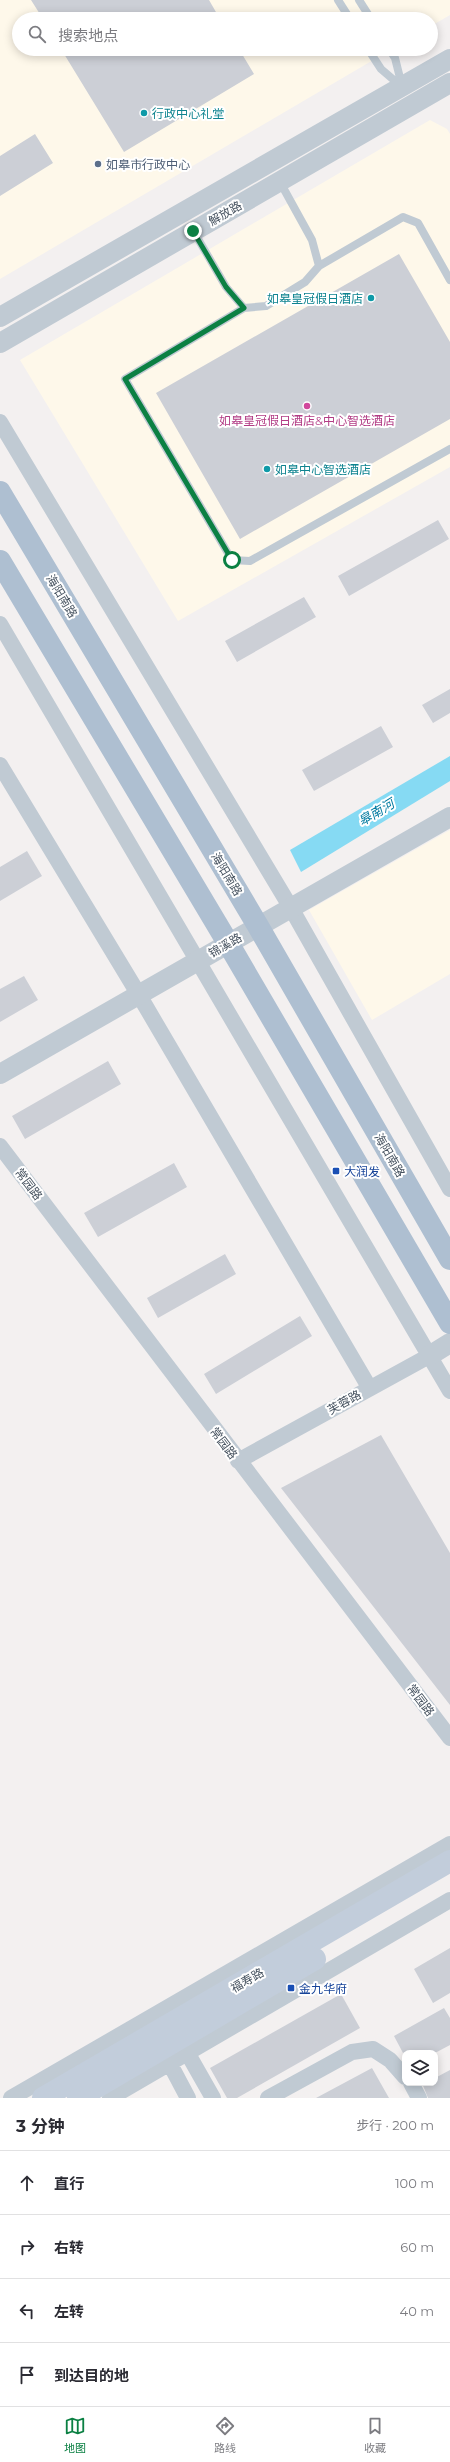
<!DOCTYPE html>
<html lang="zh">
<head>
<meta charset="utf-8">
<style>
	:root { --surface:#fff; --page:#f7f7f7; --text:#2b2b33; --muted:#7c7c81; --line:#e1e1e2; --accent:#0b8043 }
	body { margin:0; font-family:Montserrat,"Noto Sans SC",sans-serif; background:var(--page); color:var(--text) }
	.controls { position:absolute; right:12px; bottom:12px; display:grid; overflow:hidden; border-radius:8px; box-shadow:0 2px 10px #0003 }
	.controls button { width:36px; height:36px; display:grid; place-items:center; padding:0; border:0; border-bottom:1px solid var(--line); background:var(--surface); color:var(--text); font:20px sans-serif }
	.stop { position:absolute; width:12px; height:12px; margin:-9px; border:3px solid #0b8043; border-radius:50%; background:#fff }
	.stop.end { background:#0b8043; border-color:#fff; box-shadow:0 1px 4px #0008 }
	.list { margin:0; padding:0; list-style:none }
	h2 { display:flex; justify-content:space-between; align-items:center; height:52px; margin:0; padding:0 16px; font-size:17px }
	h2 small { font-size:13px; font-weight:400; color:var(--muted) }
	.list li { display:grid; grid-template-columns:26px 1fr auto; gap:12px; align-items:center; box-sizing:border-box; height:64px; padding:0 16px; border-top:1px solid var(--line) }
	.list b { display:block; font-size:15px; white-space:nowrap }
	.list em { font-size:13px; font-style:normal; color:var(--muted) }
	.icon { flex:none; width:22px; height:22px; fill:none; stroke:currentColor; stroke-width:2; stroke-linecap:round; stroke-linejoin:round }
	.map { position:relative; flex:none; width:450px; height:2098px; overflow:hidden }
	.search { position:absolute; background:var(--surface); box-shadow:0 2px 10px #0003; left:12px; right:12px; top:12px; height:44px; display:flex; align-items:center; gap:10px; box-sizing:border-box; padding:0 14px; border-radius:22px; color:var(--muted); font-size:15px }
	.sheet { height:308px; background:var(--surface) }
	nav { display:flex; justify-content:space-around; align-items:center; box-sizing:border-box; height:56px; border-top:1px solid var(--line); background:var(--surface); font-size:11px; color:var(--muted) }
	nav a { display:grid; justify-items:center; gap:2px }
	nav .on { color:var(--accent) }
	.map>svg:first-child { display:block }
	.commercial { fill:#fef8ea }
	.water { fill:#86daf3 }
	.building { fill:#cccfd6 }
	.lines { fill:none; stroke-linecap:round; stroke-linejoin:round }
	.service { stroke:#c0cad3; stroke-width:8 }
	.minor { stroke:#c0cad3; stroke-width:16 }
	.tertiary { stroke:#c0cad3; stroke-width:20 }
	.secondary { stroke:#c2cddb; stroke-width:22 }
	.primary { stroke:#aebfd1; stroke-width:22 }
	.route { stroke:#0b8043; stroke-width:5 }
	.culture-dot { fill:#0f9aa8; stroke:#fff; stroke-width:1.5 }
	.service-dot { fill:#5c6f8a; stroke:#fff; stroke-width:1.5 }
	.hotel-dot { fill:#d1479c; stroke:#fff; stroke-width:1.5 }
	.transit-dot { fill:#1a4fb4; stroke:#fff; stroke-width:1.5 }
	.labels { text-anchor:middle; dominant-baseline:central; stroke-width:4; stroke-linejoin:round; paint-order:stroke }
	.culture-label { font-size:12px; fill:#0d838f; stroke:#fff; text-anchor:start }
	.service-label { font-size:12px; fill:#4e5e75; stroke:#fff; text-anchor:start }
	.street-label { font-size:12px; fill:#475360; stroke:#fff }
	.hotel-label { font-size:12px; fill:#b23c85; stroke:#fff }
	.transit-label { font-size:12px; fill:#164399; stroke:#fff; text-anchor:start }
	.water-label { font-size:13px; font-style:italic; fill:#037ba0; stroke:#fff }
</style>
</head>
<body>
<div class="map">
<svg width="450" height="2098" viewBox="0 0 450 2098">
	<rect width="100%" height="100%" fill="#f3f0f0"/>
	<path class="commercial" d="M0 0H450V15L431 26V19H19V49H392L0 279Z
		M430 120 447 129 450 134V467L178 621 20 360Z
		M450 830V974L372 1020 309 910Z"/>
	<path class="water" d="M450 756V781L301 872 290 850Z"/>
	<path class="building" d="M31 0H209L220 19H43Z
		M61 49H239L254 74 124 152Z
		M35 134 53 163 0 196V156Z
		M399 254 450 342V419L240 539 156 393Z
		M438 520 449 539 349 596 338 576Z
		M304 597 316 617 237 662 225 641Z
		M450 689V713L433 723 422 705Z
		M381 726 393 747 314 791 302 770Z
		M27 851 42 876 0 901V867Z
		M24 976 38 1000 0 1022V989Z
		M108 1061 121 1084 25 1139 12 1116Z
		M174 1163 187 1187 98 1237 84 1213Z
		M225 1254 236 1274 158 1318 147 1298Z
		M300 1316 312 1336 216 1394 204 1374Z
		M381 1435 450 1553V1705L281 1488Z
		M450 1948V1993L433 2003 414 1969Z
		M341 1994 360 2028 237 2098H227L210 2068Z
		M444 2008 450 2018V2045L435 2053H403L394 2036Z
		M372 2068 389 2098H316Z
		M450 2070V2098H428L422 2083H435V2078Z"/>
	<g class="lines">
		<path class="service" d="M338 0 350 19
			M359 0 371 19
			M368 49 381 69 402 87
			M389 49 395 58 402 86
			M194 232 226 287 244 308 266 306 305 282 319 266 312 240 280 182
			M319 266 403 217 418 223 450 280
			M244 308 125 379 232 560 250 561 450 449"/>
		<path class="minor" d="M0 422 291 908 450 1189
			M0 624 450 1391
			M0 765 139 995 369 1387
			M0 1146 450 1738
			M238 1461 429 1356
			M188 2054 213 2098
			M170 2064 188 2098
			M411 2083 419 2098
			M11 2098 450 1844
			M110 2098 450 1900
			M268 2098 352 2052 373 2049 390 2060 405 2077"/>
		<path class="tertiary" d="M0 317 450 59
			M0 343 450 83
			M0 1074 450 817
			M429 1356 450 1343"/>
		<path class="secondary" d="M43 2098 450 1861
			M78 2098 315 1959"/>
		<path class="primary" d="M0 492 258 926 450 1259
			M0 561 228 943 450 1323"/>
	</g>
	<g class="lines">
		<path class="route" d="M193 231 226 287 244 308 125 379 232 560"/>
	</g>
	<g class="culture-dot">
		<circle cx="144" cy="113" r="4"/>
		<circle cx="371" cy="298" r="4"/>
		<circle cx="267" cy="469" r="4"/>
	</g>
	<circle class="service-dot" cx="98" cy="164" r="4"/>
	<circle class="hotel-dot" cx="307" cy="406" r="4"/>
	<g class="transit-dot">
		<rect x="332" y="1167" width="8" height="8" rx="2"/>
		<rect x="287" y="1984" width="8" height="8" rx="2"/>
	</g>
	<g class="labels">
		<g class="culture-label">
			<text x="152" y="113">行政中心礼堂</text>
			<text x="363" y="298" text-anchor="end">如皋皇冠假日酒店</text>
			<text x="275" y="469">如皋中心智选酒店</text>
		</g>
		<g class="service-label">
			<text x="106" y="164">如皋市行政中心</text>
		</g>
		<g class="street-label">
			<text transform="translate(225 213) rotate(-30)">解放路</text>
			<text transform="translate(62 596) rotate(59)">海阳南路</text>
			<text transform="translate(227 874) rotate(59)">海阳南路</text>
			<text transform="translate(225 945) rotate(-30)">锦溪路</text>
			<text transform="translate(390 1155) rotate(60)">海阳南路</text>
			<text transform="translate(29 1184) rotate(53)">常园路</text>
			<text transform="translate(344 1402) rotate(-29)">芙蓉路</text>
			<text transform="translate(224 1443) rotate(53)">常园路</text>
			<text transform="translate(421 1700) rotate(53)">常园路</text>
			<text transform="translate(247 1980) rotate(-30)">福寿路</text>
		</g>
		<g class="hotel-label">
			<text x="307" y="420">如皋皇冠假日酒店&amp;中心智选酒店</text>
		</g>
		<g class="transit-label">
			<text x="344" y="1171">大润发</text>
			<text x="299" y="1988">金九华府</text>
		</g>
		<g class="water-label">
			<text transform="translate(376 812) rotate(-31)">皋南河</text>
		</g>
	</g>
</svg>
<div class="controls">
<button><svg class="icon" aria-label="layers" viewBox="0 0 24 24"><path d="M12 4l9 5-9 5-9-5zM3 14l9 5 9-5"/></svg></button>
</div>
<div class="stop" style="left:232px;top:560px"></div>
<div class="stop end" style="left:193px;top:231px"></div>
<div class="search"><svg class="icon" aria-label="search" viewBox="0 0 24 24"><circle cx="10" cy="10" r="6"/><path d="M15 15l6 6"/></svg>搜索地点</div>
</div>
<section class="sheet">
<h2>3 分钟<small>步行 · 200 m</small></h2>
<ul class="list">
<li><svg class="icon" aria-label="ahead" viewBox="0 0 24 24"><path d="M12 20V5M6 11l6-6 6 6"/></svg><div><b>直行</b></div><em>100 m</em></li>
<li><svg class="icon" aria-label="right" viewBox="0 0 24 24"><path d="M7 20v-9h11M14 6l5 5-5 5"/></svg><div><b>右转</b></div><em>60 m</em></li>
<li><svg class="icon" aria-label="left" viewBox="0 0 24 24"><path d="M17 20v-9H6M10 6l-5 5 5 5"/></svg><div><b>左转</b></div><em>40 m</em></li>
<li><svg class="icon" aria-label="arrive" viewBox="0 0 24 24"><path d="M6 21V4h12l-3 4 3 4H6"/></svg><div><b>到达目的地</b></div></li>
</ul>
</section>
<nav>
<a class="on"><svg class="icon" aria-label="map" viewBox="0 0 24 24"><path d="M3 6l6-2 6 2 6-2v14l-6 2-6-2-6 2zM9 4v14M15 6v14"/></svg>地图</a>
<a><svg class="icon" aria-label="directions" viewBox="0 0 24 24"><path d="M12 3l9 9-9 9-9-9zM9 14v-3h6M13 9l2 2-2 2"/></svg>路线</a>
<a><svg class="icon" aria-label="saved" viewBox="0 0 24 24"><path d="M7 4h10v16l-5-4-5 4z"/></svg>收藏</a>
</nav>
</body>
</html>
